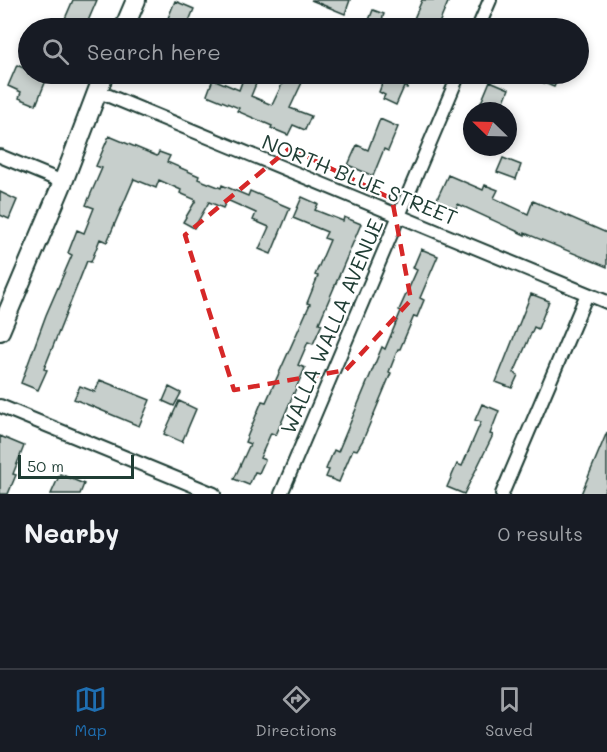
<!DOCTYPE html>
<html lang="en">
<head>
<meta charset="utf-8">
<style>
	:root { --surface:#171b24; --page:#242831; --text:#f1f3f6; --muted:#9ea1a6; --line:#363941; --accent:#1f6fb2 }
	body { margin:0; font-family:Mali,sans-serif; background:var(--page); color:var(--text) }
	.compass { position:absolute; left:463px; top:102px; width:54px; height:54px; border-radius:50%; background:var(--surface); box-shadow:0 3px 9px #0003; rotate:293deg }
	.scale { position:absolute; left:18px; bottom:15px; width:116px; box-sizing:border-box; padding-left:6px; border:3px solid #1f3d34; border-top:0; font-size:16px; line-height:21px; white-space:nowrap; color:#1f3d34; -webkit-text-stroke:4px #fff; paint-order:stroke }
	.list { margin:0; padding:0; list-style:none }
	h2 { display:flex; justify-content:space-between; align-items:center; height:78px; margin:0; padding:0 24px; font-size:26px }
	h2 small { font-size:20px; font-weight:400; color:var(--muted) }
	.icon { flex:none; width:33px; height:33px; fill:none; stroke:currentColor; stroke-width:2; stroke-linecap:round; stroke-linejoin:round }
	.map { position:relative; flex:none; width:607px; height:494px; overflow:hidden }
	.search { position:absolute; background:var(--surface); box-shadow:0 3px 9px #0003; left:18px; right:18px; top:18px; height:66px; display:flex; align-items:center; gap:15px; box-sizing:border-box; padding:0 21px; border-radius:33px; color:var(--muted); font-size:22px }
	.sheet { height:174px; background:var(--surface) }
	nav { display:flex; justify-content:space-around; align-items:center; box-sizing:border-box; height:84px; border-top:2px solid var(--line); background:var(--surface); font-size:16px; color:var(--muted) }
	nav a { display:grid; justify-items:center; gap:3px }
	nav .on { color:var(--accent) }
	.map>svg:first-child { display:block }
	.building { fill:#c7cfcc; stroke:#1f3d34; stroke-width:1.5 }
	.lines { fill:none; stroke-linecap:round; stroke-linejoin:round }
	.minor-casing { stroke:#1f3d34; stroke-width:16 }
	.secondary-casing { stroke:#1f3d34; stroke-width:22 }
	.minor { stroke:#fff; stroke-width:12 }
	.secondary { stroke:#fff; stroke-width:18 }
	.marked { fill:none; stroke:#d62828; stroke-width:4.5; stroke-dasharray:12 8; stroke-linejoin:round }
	.labels { text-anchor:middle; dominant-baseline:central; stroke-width:4.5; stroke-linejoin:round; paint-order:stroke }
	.street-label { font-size:21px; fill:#1f3d34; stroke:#fff }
</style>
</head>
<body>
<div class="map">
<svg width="607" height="494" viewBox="0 0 607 494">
	<rect width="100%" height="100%" fill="#fff"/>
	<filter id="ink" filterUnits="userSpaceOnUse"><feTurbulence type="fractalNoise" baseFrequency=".0167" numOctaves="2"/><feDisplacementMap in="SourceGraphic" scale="12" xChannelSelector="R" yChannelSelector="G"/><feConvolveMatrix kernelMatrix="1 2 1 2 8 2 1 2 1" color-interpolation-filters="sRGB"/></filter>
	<g filter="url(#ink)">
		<path class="building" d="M73 0H97L85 28H61Z
			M311 0H350L345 14Z
			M422 0H449L437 28H410Z
			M175 1 194 9 187 26 168 18Z
			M373 10 384 14 379 28 367 25Z
			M17 65 28 70V74H36L47 78 36 105 19 98 21 92 8 86Z
			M245 74H260L251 96 272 105 287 74H306L290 108 311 116 305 130 293 125 288 135 271 128 272 126 237 111 239 108 207 95 213 79 239 90Z
			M373 74H413L407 88 404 87 396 105 383 99 385 95 379 92 384 79Z
			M522 74H560L554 87Z
			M490 81 509 89 500 111 480 105Z
			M380 119 398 127 388 151 384 149 373 176 348 165 357 145 368 150Z
			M109 136 157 156 159 152 170 156 167 162 199 176 198 179 221 188 222 185 248 196 250 191 290 208 271 254 259 249 269 227 253 220 256 213 227 200 223 208 209 202 194 228 183 222 196 200 180 193 181 190 159 180 156 188 134 179 107 242 100 239 91 262 87 261 44 369 47 370 38 390 21 383 46 315 72 255 68 253 77 230 84 233 94 208 86 205 102 168 96 166Z
			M503 158 521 165 516 179 497 172Z
			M448 175 483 190 485 185 498 190 494 198 528 214 533 201 607 233V267L525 233V235L458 204 456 209 436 201Z
			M0 192 17 200 9 219 0 215Z
			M302 197 318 204 315 210 343 221 344 217 361 224 319 323 322 324 313 344 308 342 298 365 305 368 297 386 276 435 271 433 260 458 265 460 259 473 255 472 249 485 234 479 250 444 245 442 262 401 266 402 310 304 307 303 318 276 315 275 330 240 324 238 327 232 293 218Z
			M421 249 438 256 420 298 424 300 417 317 414 316 400 349H398L389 372 391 373 363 440 357 450 353 449 339 482 326 477 329 470 326 469 334 450 338 452 382 347 385 349 401 311 399 310 417 270 413 268Z
			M531 294 549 301 538 329 534 327 514 373 518 375 512 388 496 382Z
			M100 380 150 400 139 426 74 399 80 386 95 392Z
			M169 387 181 393 174 406 163 401Z
			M179 401 196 409 182 442 164 434Z
			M482 404 499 411 490 434 493 435 464 494 447 487 457 464 462 466 481 422 475 420Z
			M607 432V485L603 494H581Z
			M0 436 24 446 13 474 16 475 8 494H0Z
			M60 474 84 484 80 494H51Z"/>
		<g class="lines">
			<g class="minor-casing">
				<path id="minor" d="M478 28 490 0
					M97 91 607 302
					M0 156 63 182
					M0 406 214 494
					M281 494 459 74
					M502 494 587 294"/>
			</g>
			<g class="secondary-casing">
				<path id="secondary" d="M124 28 136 0
					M0 331 63 182 104 74"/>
			</g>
			<use href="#minor" class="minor"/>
			<use href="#secondary" class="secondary"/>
		</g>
	</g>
	<path class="marked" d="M290 148 392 199 411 300 346 370 234 390 185 235Z"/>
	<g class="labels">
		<g class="street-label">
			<text transform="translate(360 179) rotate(22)">NORTH BLUE STREET</text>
			<text transform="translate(331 326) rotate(-67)">WALLA WALLA AVENUE</text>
		</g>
	</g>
</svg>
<svg class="compass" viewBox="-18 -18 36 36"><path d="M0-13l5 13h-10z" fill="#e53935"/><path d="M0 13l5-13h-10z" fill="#9ea1a6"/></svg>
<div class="scale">50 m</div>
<div class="search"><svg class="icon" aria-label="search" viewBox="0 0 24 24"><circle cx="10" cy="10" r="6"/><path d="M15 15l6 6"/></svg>Search here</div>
</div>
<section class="sheet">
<h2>Nearby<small>0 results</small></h2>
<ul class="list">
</ul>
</section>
<nav>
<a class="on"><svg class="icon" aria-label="map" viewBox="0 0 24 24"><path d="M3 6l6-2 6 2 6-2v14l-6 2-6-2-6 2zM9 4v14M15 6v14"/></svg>Map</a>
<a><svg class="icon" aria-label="directions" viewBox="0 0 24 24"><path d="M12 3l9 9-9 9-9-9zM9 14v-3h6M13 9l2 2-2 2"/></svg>Directions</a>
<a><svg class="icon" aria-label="saved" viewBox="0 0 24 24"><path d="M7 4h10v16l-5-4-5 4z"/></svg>Saved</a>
</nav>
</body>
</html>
